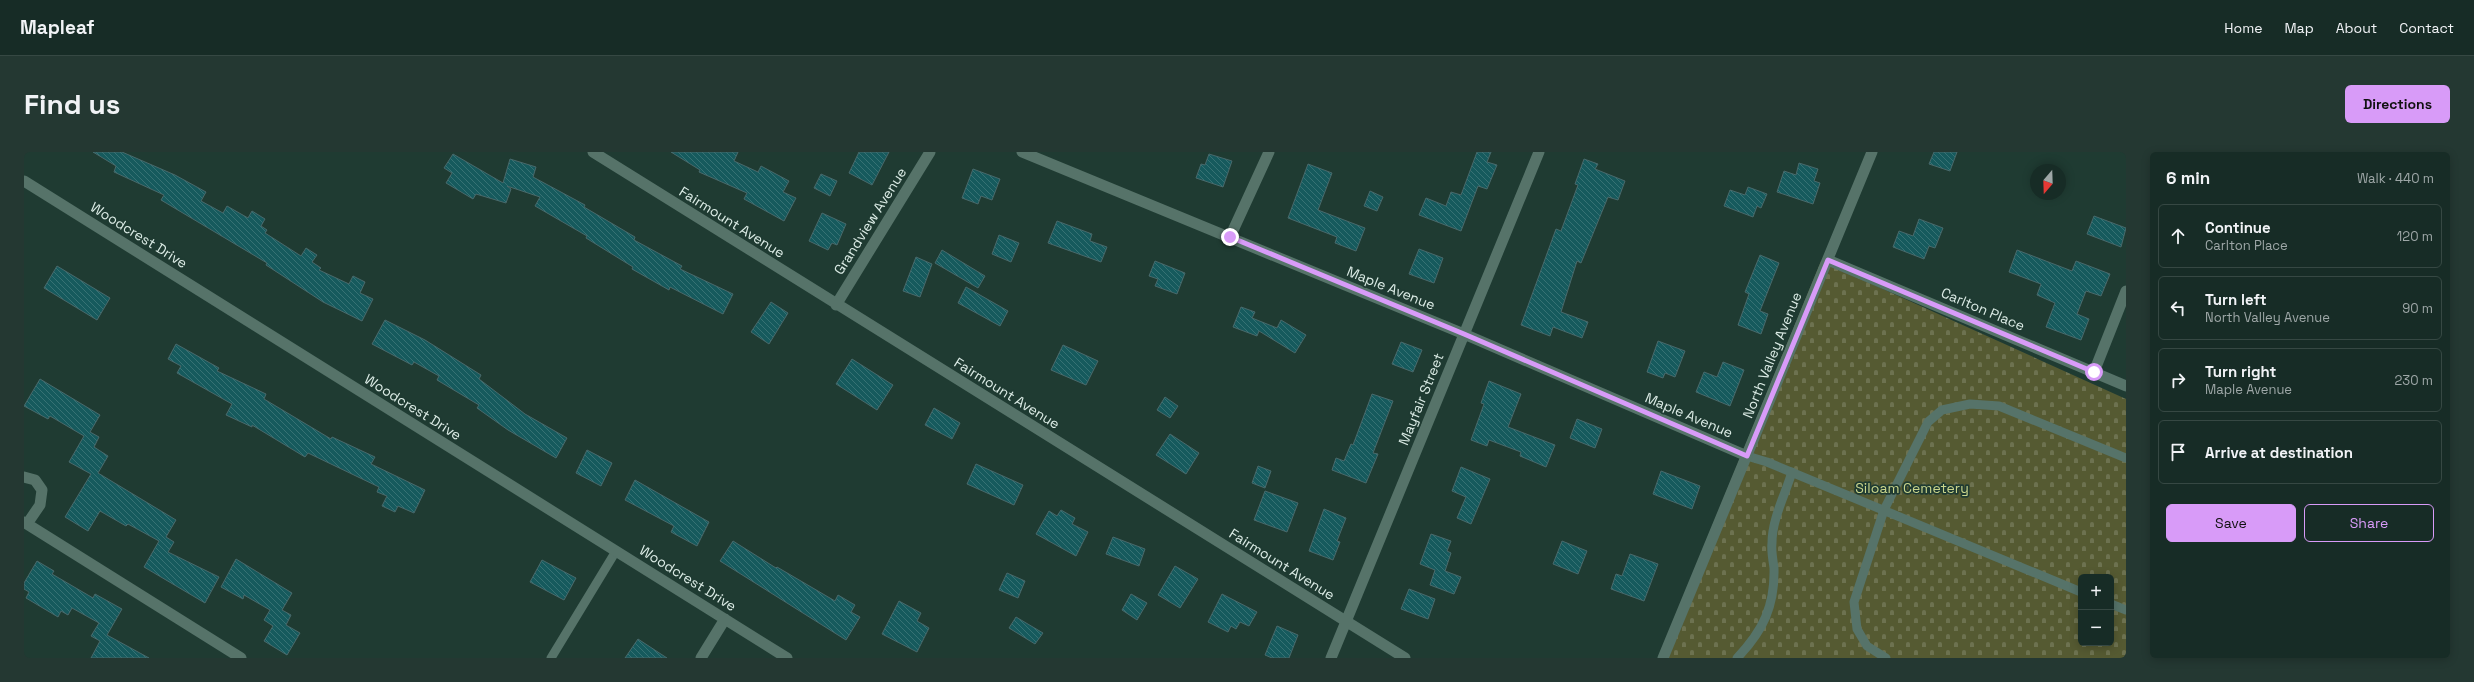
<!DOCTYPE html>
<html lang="en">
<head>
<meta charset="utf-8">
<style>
	:root { --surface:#172c26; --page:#243832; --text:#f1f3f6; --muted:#9ea7a7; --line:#364843; --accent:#d89bf8 }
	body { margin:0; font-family:"Space Grotesk",sans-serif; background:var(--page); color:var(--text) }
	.controls { position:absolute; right:12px; bottom:12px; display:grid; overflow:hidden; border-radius:6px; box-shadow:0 2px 10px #0003 }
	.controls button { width:36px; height:36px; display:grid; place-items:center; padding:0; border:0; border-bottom:1px solid var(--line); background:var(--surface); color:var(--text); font:20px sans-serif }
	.compass { position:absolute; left:2006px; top:12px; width:36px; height:36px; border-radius:50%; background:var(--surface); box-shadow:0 2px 10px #0003; rotate:199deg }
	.stop { position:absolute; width:12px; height:12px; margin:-9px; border:3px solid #d89bf8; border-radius:50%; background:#fff }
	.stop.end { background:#d89bf8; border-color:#fff; box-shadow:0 1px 4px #0008 }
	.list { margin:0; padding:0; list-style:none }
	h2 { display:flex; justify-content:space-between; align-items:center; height:52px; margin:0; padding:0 16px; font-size:17px }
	h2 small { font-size:13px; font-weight:400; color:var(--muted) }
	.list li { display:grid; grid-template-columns:26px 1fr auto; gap:12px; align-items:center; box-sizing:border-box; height:64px; margin:0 8px 8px; padding:0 8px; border:1px solid var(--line); border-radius:6px }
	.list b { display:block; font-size:15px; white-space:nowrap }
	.list p { margin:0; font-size:13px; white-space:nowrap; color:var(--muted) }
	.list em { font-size:13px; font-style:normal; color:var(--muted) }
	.actions { display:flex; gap:8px; padding:12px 16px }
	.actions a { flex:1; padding:9px 0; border:1px solid var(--accent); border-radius:6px; text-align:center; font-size:14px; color:var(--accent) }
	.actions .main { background:var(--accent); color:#111 }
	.icon { flex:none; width:22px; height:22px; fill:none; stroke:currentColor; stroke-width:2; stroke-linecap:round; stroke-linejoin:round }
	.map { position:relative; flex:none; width:2102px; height:506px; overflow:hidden; border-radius:6px }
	header { display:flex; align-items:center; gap:24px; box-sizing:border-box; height:56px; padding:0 20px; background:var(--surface); border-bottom:1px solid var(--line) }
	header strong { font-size:19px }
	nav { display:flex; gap:22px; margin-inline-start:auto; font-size:14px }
	.intro { display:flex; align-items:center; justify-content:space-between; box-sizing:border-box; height:96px; padding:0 24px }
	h1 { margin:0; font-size:28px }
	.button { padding:10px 18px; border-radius:6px; background:var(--accent); color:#111; font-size:14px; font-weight:700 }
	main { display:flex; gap:24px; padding:0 24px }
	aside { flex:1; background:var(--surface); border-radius:6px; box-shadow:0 2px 10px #0003 }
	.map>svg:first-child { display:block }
	.cemetery { fill:url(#cemetery-stones); fill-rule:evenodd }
	.building { fill:url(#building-back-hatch); stroke:#49696b }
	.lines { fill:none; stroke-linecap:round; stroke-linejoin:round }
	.service { stroke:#567369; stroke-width:9 }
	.minor { stroke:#567369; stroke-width:11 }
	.route { stroke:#d89bf8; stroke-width:5 }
	.labels { text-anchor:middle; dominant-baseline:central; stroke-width:3.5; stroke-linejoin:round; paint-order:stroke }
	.street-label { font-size:14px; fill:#dcece6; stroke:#1f3b32 }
	.park-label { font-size:14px; fill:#cad58c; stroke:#1f3b32 }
</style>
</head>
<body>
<header>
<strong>Mapleaf</strong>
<nav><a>Home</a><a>Map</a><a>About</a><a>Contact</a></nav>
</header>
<div class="intro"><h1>Find us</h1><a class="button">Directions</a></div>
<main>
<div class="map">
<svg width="2102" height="506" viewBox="0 0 2102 506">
	<defs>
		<pattern id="cemetery-stones" width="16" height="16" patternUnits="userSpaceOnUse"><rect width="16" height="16" fill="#555a32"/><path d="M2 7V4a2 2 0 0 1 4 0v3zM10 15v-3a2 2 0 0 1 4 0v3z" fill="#6d7250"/></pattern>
		<pattern id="building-back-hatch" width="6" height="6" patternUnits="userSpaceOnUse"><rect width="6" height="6" fill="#165a5d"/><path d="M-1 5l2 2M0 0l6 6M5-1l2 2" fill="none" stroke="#377274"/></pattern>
	</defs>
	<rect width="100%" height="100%" fill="#1f3b32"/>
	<path class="cemetery" d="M1797 109 2102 247V506H1634ZM2057 425H2087V491H2057Z"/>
	<path class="building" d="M69 0H98L151 23 182 40 177 49 199 61 203 54 224 66 228 59 241 67 237 74 243 78 241 81 277 104 282 96 293 103 288 110 297 116 295 118 325 132 329 124 341 130 336 141 349 147 338 169 299 150 242 113 243 111 137 48 140 43 90 20 92 14Z
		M647 0H714L710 9 734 20 737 14 765 29 759 40 772 46 760 69 720 47 723 41 675 20 676 18Z
		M835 0H865L848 33 825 21Z
		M1453 0H1467L1463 10 1473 13 1463 37 1454 34 1437 79 1395 63 1402 46 1422 54 1427 40 1437 43Z
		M1910 0H1933L1926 19 1905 12Z
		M429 2 479 31 486 7 512 15 509 25 561 53 560 55 611 85 610 88 658 114 656 117 709 142 699 162 646 135 645 138 608 117 609 115 562 86 563 84 511 54 516 45 483 34 487 37 482 51 452 42 449 47 422 31 428 21 420 16Z
		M1185 2 1208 9 1199 35 1172 26 1177 12 1181 13Z
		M1560 7 1574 12 1571 17 1601 29 1594 48 1584 45 1557 111 1553 109 1537 160 1564 170 1558 186 1529 175 1526 184 1497 173 1532 77 1537 79 1554 33 1551 32Z
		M1775 11 1794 17 1790 29 1796 31 1789 52 1753 40 1760 19 1772 23Z
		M1284 12 1308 21 1294 58 1341 76 1332 99 1311 91 1313 85 1264 66Z
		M949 17 976 27 968 48 957 44 954 52 938 46Z
		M797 22 813 29 806 44 790 36Z
		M1724 35 1743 42 1737 56 1733 54 1729 65 1700 54 1706 38 1721 43Z
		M1346 39 1359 45 1353 59 1340 54Z
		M798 61 822 72 813 93 808 91 804 98 785 89Z
		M2070 64 2102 76 2097 95 2063 82Z
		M1895 67 1919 76 1911 96 1905 94 1900 107 1869 95 1875 79 1889 84Z
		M1033 69 1068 82 1066 89 1083 95 1077 110 1024 91Z
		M975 83 995 91 987 110 968 102Z
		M1395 97 1419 106 1410 131 1385 122Z
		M918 98 961 124 954 136 911 111Z
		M1993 98 2048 119 2052 109 2086 122 2077 144 2062 139 2053 162 2065 167 2057 188 2022 175 2031 151 2013 143 2017 132 1985 120Z
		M1736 103 1755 111 1736 159 1744 162 1737 182 1714 173 1725 142 1721 140Z
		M892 105 908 112 896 145 879 139Z
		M1131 109 1161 121 1153 142 1131 134 1134 127 1125 124Z
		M33 114 86 146 73 168 20 136Z
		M942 135 984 159 976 174 934 151Z
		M747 150 764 161 745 192 727 180Z
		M1217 155 1231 160 1228 166 1253 176 1257 168 1282 183 1271 201 1235 179 1233 184 1209 175Z
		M361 168 401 188 457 223 455 227 501 262 543 286 532 306 484 278 453 256 455 253 413 228 415 224 390 210 388 213 348 192Z
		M1634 189 1661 199 1651 225 1641 221 1639 226 1623 220Z
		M1377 190 1398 198 1389 220 1368 212Z
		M152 192 195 216 193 219 242 242 240 247 307 287 308 285 351 305 347 312 401 338 390 361 374 354 371 360 358 354 363 344 353 340 355 335 284 301 281 305 228 273V275L202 263 208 252 153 221 157 214 144 207Z
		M1039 193 1074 209 1062 233 1027 218Z
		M828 207 869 233 853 258 812 232Z
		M1699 210 1720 218 1706 254 1672 240 1680 220 1693 225Z
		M16 227 76 263 66 280 75 285 70 295 84 304 74 321 152 368 142 385 150 390 144 400 195 425 181 451 120 415 135 389 104 372 102 374 76 359 64 379 41 365 67 322 45 310 60 284 26 264 24 267 0 254Z
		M1465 229 1497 242 1484 275 1531 293 1522 315 1496 304 1497 300 1465 288 1463 294 1447 288 1460 252 1457 251Z
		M1348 242 1369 249 1349 301 1354 302 1342 331 1308 318 1312 306 1320 309 1327 292 1329 293Z
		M1141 245 1154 254 1146 266 1133 258Z
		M910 256 936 271 928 287 901 273Z
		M1553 267 1578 277 1571 296 1546 286Z
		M1146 282 1175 301 1162 322 1132 303Z
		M563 298 588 311 577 334 552 321Z
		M952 312 999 333 990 353 943 332Z
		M1234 314 1247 319 1241 336 1228 331Z
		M1437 315 1466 327 1447 372 1433 366 1442 345 1428 339Z
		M1637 319 1676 334 1668 357 1629 342Z
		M611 328 685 370 673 394 647 380 650 374 601 348Z
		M1241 339 1274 351 1263 380 1230 368Z
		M1300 357 1322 366 1313 389 1316 390 1309 408 1285 399Z
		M1037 358 1051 366 1048 372 1064 380 1052 404 1012 382 1025 359 1033 364Z
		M1407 382 1427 389 1423 399 1427 401 1421 419 1437 425 1430 442 1406 433 1411 418 1396 412Z
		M1089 385 1121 397 1115 414 1082 402Z
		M709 389 752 416 753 415 811 449 814 443 831 453 827 460 836 465 822 488 696 409Z
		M1538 389 1563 399 1554 422 1529 412Z
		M1606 402 1634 412 1620 449 1587 437 1592 422 1598 424Z
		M212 407 268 441 258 458 267 463 262 473 276 481 263 503 240 489 249 474 240 468 246 458 220 443 219 447 197 435Z
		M518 408 552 426 540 448 506 430Z
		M13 409 30 419 28 422 69 446 71 442 98 457 83 483 125 506H67L76 489 67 484 75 471 48 456 44 463 37 459 34 465 2 446 5 440 0 437V431Z
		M1151 414 1174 427 1156 456 1134 443Z
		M983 421 1001 429 994 446 975 438Z
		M1385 437 1411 447 1404 467 1377 457Z
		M1107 442 1123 451 1113 468 1098 458Z
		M1198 442 1233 460 1225 474 1216 470 1212 477 1207 474 1204 480 1184 470Z
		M875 449 897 461 893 469 905 476 893 500 858 482Z
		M992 465 1019 481 1011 492 985 476Z
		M1253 474 1274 483 1265 506H1248L1241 503Z
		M614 487 643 506H601Z"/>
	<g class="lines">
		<path class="service" d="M1723 304 1743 310 2057 440
			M2087 452 2102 458
			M527 506 592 399
			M1713 506C1739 479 1751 454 1750 416 1749 408 1747 399 1748 391 1748 367 1761 343 1768 320
			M1862 506 1843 494 1833 477 1830 450 1860 358 1904 270 1918 258 1946 252 1975 254 2102 306"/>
		<path class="minor" d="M569 0 1381 506
			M998 0 1440 182 1723 304
			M0 29 763 506
			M1206 85 1245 0
			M1804 108 2102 234
			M812 153 906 0
			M2070 220 2102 139
			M0 325 11 328 18 338 16 353 3 372 0 370
			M3 372 217 506
			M677 506 701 467
			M1307 506 1515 0
			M1639 506 1848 0"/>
	</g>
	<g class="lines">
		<path class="route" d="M1206 85 1440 182 1723 304 1804 108 2070 220"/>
	</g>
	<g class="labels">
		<g class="street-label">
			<text transform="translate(846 69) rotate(-58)">Grandview Avenue</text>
			<text transform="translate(708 70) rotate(32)">Fairmount Avenue</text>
			<text transform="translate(115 83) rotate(32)">Woodcrest Drive</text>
			<text transform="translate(1367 136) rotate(22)">Maple Avenue</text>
			<text transform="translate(1959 157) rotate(23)">Carlton Place</text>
			<text transform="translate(1748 203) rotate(-68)">North Valley Avenue</text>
			<text transform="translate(983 241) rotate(32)">Fairmount Avenue</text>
			<text transform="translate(1397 247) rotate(-68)">Mayfair Street</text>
			<text transform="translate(389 255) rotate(32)">Woodcrest Drive</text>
			<text transform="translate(1665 263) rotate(23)">Maple Avenue</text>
			<text transform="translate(1258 412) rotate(32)">Fairmount Avenue</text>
			<text transform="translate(664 426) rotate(32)">Woodcrest Drive</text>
		</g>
		<g class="park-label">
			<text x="1888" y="336">Siloam Cemetery</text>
		</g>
	</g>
</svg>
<div class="controls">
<button>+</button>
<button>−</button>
</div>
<svg class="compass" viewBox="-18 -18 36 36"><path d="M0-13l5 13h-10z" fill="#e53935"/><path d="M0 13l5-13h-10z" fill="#9ea7a7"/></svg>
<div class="stop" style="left:2070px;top:220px"></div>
<div class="stop end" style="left:1206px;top:85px"></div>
</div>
<aside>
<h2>6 min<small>Walk · 440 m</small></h2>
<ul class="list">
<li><svg class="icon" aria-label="ahead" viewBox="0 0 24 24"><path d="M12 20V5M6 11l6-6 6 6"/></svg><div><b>Continue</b><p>Carlton Place</p></div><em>120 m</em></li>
<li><svg class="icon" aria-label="left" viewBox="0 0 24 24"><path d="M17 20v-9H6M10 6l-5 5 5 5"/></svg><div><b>Turn left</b><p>North Valley Avenue</p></div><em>90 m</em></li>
<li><svg class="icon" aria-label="right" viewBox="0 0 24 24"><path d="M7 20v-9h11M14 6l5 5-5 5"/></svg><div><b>Turn right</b><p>Maple Avenue</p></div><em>230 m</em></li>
<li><svg class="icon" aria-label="arrive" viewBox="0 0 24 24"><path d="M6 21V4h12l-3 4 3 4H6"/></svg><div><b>Arrive at destination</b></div></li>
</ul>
<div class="actions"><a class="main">Save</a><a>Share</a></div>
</aside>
</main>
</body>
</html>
